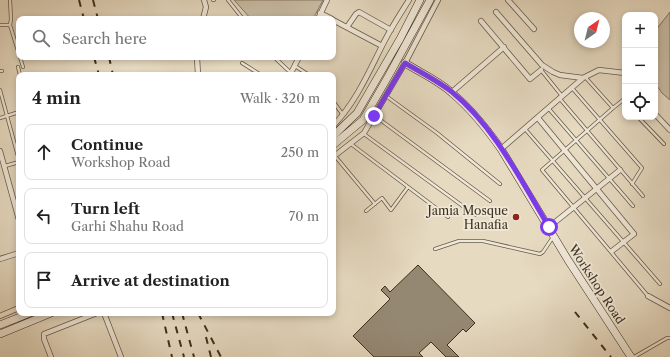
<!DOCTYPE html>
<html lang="en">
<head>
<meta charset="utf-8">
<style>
	:root { --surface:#fff; --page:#f6f6f6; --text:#222; --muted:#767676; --line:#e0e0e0 }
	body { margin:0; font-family:"Libre Caslon Text",serif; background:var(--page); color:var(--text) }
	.controls { position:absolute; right:12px; top:12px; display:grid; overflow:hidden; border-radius:8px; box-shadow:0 2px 6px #0003 }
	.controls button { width:36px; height:36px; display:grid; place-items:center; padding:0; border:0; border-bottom:1px solid var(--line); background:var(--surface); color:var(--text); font:20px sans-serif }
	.compass { position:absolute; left:574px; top:12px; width:36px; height:36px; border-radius:50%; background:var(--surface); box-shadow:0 2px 6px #0003; rotate:35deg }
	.stop { position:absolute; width:12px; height:12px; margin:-9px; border:3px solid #7c3aed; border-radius:50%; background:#fff }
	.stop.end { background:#7c3aed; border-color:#fff; box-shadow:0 1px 4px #0008 }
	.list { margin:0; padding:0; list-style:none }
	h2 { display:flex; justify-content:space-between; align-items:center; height:52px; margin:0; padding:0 16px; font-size:17px }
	h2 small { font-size:13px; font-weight:400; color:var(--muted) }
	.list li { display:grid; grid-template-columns:26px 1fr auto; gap:12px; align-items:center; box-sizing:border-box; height:56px; margin:0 8px 8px; padding:0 8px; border:1px solid var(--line); border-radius:8px }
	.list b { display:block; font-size:15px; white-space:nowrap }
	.list p { margin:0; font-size:13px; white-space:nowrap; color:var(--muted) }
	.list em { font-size:13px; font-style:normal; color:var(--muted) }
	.icon { flex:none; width:22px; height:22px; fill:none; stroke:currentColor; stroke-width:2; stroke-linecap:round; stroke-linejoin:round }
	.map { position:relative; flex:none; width:670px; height:357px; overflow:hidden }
	.search { position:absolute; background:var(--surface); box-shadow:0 2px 6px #0003; left:16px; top:16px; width:320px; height:44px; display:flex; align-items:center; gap:10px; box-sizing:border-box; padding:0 14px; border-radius:8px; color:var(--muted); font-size:15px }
	.panel { position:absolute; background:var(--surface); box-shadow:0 2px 6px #0003; left:16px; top:72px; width:320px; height:244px; border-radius:8px }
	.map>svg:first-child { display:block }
	.green { fill:#c9bda5; stroke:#837662 }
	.building { fill:#958873; stroke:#3d301e }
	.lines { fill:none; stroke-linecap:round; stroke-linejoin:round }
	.lane-casing { stroke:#675a47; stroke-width:4 }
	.street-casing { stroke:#675a47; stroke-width:6 }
	.secondary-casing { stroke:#3d301e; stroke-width:8 }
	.lane { stroke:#efe7d7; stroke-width:2.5 }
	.street { stroke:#efe7d7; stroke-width:4.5 }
	.secondary { stroke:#efe7d7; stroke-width:7 }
	.rail { stroke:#3d301e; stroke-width:2; stroke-dasharray:7 7; stroke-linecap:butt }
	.route { stroke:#7c3aed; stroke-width:5 }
	.poi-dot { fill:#8f2418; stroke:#efe7d7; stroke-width:1.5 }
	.labels { text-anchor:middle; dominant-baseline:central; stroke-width:3.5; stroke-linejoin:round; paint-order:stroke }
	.poi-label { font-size:12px; fill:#3d301e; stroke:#efe7d7; text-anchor:end }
	.street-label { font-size:12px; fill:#3d301e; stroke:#efe7d7 }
</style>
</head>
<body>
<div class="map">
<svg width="670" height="357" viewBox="0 0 670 357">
	<rect width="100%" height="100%" fill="#e6dac1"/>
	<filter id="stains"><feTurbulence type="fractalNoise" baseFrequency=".005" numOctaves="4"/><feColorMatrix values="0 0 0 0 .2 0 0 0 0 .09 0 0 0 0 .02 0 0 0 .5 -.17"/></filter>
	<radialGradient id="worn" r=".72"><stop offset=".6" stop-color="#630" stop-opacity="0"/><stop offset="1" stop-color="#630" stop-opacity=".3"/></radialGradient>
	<path class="green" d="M234 0H323L313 19H251Z
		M670 12V100L662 93 655 83V31Z"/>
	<path class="building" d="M418 265 475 323 466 332 463 329 447 345 459 357H446L431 342 419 353 423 357H374L353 336 390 299 381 290 385 286 390 292Z"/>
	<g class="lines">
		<g class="lane-casing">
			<path id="lane" d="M10 0 11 19 10 25
				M213 0H214
				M228 0 243 19
				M0 25H10L19 54
				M20 57 23 67
				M274 57 291 73
				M242 63 261 75
				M295 66 309 75
				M18 67 20 75
				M541 70 562 96
				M0 71H2
				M586 78 613 108 623 100 625 103
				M572 88 642 168 632 184
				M0 90 19 160
				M386 96 437 133 500 184
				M560 99 643 196
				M333 101 343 115
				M613 108 542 170 648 296
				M549 109 633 206
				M375 116 490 201
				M638 117 664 144
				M0 118 19 112
				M525 129 660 284
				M364 134 475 215
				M351 144 448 217
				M335 156 375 204
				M5 166 19 162
				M366 211 382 198 391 210 408 187
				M435 249 459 241H483L540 254 543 252 553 237
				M634 357 667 338H670"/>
		</g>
		<g class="street-casing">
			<path id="street" d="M508 0 534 29
				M496 12 542 65 553 72 560 75 583 78
				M320 13 332 19
				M203 19 206 7 204 0
				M318 19 327 0
				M333 20 382 46
				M481 21 530 79 541 70
				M347 27 356 14 359 12 391 30
				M197 57 198 75
				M290 75 299 57
				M452 92 504 47
				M655 114 670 130
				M538 118 634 234 612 251
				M333 126C355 103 367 76 381 48 389 31 399 16 409 0
				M501 149 583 78 599 70 625 73
				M0 151 19 220
				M333 157 364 133 405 63 438 0
				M549 227 620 170
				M0 259 19 253
				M648 296 670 308
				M104 313 121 357
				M0 316 19 308
				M51 357 44 339V334L97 313"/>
		</g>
		<g class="secondary-casing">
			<path id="secondary" d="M405 63C421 73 439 81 452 93 471 109 487 129 501 149L568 260 631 357
				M333 136 357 113 400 39 420 0
				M333 145 363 120 389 75 430 0
				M0 325 30 313
				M0 334 51 313"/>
		</g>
		<use href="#lane" class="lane"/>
		<use href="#street" class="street"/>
		<use href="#secondary" class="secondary"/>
		<path class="rail" d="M79 0 84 19
			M93 0 98 19
			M94 57 99 75
			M109 57 113 75
			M575 312 611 357
			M162 313 172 357
			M172 313 184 357
			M182 313 194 357
			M198 313 221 357
			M206 337 211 357"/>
	</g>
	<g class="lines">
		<path class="route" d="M374 116 405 63C420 72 438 81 452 92 495 127 521 181 549 227"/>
	</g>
	<circle class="poi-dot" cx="516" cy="217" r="4"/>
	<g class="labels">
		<g class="poi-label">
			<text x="508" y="210">Jamia Mosque<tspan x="508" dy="14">Hanafia</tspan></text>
		</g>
		<g class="street-label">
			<text transform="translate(597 284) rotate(57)">Workshop Road</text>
		</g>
	</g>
	<rect width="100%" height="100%" filter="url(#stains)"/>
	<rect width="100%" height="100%" fill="url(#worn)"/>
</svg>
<div class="controls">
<button>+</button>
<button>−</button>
<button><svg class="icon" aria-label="locate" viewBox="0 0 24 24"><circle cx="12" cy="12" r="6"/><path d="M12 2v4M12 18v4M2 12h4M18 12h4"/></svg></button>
</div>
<svg class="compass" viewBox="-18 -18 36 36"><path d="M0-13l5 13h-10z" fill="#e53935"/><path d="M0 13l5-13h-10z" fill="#767676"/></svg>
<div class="stop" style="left:549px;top:227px"></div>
<div class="stop end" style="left:374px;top:116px"></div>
<div class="search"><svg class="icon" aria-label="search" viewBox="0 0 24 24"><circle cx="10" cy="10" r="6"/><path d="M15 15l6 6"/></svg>Search here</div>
<section class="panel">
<h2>4 min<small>Walk · 320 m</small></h2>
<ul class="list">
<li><svg class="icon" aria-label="ahead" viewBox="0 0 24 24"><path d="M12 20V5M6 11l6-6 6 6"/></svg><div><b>Continue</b><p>Workshop Road</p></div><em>250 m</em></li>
<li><svg class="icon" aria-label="left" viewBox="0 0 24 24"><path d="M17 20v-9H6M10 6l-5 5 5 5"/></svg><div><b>Turn left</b><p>Garhi Shahu Road</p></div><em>70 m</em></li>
<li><svg class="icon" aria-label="arrive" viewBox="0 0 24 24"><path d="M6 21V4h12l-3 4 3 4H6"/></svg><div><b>Arrive at destination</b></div></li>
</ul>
</section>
</div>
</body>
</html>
